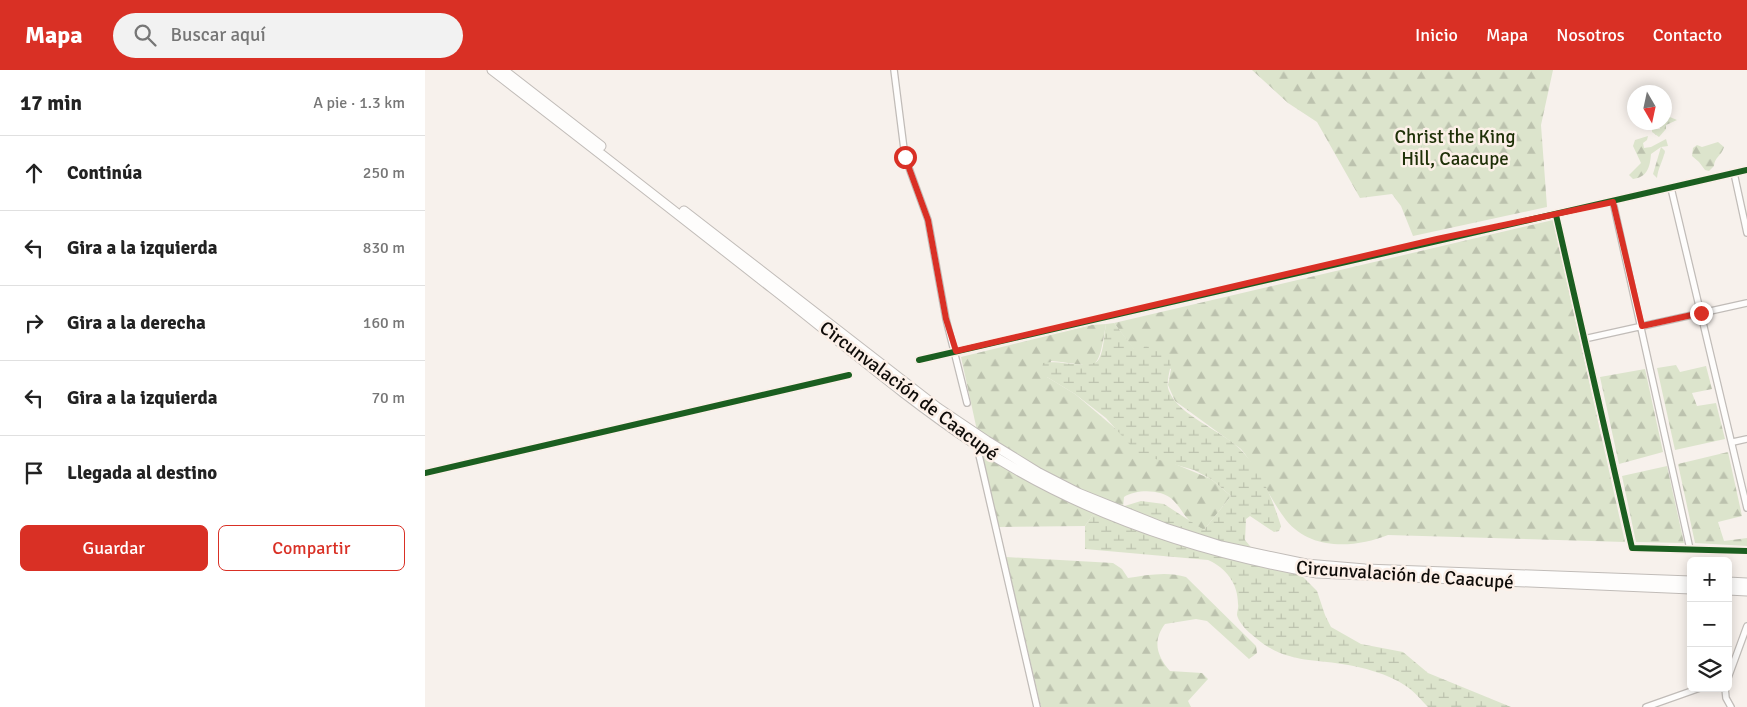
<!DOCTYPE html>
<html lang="es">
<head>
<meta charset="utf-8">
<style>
	:root { --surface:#fff; --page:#f2f2f2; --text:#222; --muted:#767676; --line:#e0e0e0; --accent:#d93025 }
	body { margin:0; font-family:Signika,sans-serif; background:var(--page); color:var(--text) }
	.controls { position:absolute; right:15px; bottom:15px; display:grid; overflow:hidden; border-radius:8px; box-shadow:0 2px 12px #0003 }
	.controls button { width:45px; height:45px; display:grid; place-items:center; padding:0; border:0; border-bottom:1px solid var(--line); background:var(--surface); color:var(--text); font:25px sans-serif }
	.compass { position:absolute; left:1202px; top:15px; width:45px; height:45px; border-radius:50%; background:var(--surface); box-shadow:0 2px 12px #0003; rotate:171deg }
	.stop { position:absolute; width:15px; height:15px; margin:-11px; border:4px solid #d93025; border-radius:50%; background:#fff }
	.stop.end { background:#d93025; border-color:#fff; box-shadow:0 1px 5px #0008 }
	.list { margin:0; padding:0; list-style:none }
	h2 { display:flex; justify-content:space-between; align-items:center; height:65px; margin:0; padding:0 20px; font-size:21px }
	h2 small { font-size:16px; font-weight:400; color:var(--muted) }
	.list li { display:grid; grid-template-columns:32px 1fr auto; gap:15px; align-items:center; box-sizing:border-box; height:75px; padding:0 20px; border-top:1px solid var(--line) }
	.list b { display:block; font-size:19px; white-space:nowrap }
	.list em { font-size:16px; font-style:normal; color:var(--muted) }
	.actions { display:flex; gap:10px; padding:15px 20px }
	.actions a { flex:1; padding:11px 0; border:1px solid var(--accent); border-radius:8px; text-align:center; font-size:18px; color:var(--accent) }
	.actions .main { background:var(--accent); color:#fff }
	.icon { flex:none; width:28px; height:28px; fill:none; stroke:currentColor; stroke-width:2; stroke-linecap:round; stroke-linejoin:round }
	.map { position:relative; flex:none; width:1322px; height:637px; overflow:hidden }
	header { display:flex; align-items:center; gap:30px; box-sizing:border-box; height:70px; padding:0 25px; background:var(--accent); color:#fff }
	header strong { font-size:24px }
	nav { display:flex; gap:28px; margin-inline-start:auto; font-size:18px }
	.search { width:350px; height:45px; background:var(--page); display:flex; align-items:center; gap:12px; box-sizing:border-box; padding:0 18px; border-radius:28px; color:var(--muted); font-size:19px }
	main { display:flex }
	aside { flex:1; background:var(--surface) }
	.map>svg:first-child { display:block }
	.forest { fill:url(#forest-firs) }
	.wetland { fill:url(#wetland-marsh) }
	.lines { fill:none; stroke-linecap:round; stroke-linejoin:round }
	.minor-casing { stroke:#c1bcb8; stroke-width:8 }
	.highway-casing { stroke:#c1bcb8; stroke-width:11 }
	.minor { stroke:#fefdfc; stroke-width:5.5 }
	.highway { stroke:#fefdfc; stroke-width:9 }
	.cycleway-casing { stroke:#fcf0e8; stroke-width:9 }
	.cycleway { stroke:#1b5e20; stroke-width:6 }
	.route { stroke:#d93025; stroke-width:6 }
	.labels { text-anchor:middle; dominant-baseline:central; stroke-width:5; stroke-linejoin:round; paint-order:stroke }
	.park-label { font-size:19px; fill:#1e3007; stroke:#fcf0e8 }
	.street-label { font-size:19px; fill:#0f0c09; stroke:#fcf0e8 }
</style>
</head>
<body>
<header>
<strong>Mapa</strong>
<div class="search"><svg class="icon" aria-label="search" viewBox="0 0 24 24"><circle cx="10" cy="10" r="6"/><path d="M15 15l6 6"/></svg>Buscar aquí</div>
<nav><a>Inicio</a><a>Mapa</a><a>Nosotros</a><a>Contacto</a></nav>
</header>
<main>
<aside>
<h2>17 min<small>A pie · 1.3 km</small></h2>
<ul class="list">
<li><svg class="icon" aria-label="ahead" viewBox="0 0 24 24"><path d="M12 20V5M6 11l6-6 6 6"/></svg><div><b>Continúa</b></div><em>250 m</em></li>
<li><svg class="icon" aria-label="left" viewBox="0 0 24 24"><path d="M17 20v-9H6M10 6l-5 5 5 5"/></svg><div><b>Gira a la izquierda</b></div><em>830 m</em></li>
<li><svg class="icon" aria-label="right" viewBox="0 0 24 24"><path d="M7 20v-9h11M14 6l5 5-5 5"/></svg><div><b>Gira a la derecha</b></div><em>160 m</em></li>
<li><svg class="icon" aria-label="left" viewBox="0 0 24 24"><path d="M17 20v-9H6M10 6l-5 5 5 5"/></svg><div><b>Gira a la izquierda</b></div><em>70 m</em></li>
<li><svg class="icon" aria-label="arrive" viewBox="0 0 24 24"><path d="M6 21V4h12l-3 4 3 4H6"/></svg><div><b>Llegada al destino</b></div></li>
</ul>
<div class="actions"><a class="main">Guardar</a><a>Compartir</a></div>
</aside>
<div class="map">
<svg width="1322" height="637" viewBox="0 0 1322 637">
	<defs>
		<pattern id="forest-firs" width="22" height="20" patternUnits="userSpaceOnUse" patternTransform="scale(1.25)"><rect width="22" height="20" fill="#dce4cc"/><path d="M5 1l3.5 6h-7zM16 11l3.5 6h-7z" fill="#bcc2ae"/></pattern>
		<pattern id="wetland-marsh" width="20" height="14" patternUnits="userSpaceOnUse" patternTransform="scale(1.25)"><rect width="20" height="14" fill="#dce4cc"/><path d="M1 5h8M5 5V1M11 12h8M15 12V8" fill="none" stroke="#bcc2ae"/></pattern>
	</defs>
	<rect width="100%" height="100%" fill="#f7f1ec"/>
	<path class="forest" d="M827 0H1128L1116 55 1122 137 988 166 976 136 967 124 935 128 892 52 863 33Z
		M1240 45 1252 50 1241 55V59L1234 67 1227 62V59H1235L1234 56 1225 53 1240 52Z
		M1223 66 1222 70 1218 73 1219 78 1226 77 1241 69 1243 76 1236 77 1240 81C1238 91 1233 98 1232 108L1228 104 1236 77 1226 84C1225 98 1222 107 1208 109L1204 105 1216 93 1208 76 1210 70Z
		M1293 72 1299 77C1297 85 1289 88 1289 96L1284 101 1280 100 1274 92 1267 86 1268 78 1272 75 1277 77Z
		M1128 150 1200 472 963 465C930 478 886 481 861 450 844 428 834 401 816 379L750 331 743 315 746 299 713 285 689 253Z
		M681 254C672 307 674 295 626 291L622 307 650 324 691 359 750 394 786 409 806 426 779 460C759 451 760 442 748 430 736 419 712 419 699 427L698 437 691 441 667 446 660 456 573 457 536 287 667 255Z
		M1251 295 1255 302 1281 296 1287 319 1267 323 1272 336 1291 333 1300 369 1250 380 1232 298Z
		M1220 299 1238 382 1194 394 1175 307Z
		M1303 382 1317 446 1293 452 1299 471 1322 468V476L1270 473 1253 394Z
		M1242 396 1259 473 1211 472 1197 406Z
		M581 487 688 493 697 499 703 508C721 505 743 501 761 507L831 576 832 583 824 589 782 551 771 549 740 554C727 571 732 586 745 601L777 603 783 609 763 631 766 637H616Z"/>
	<path class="wetland" d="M689 253 713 284 720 276C733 277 738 280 746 291 746 301 740 311 744 321 754 346 796 360 815 379 836 400 847 428 856 456L854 461 849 462 825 446 821 449 820 470 834 487 868 497 892 521 900 545 906 557 936 574 978 582 1003 603 1086 637H1003C996 630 989 621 981 616 964 604 937 597 917 594 887 589 867 592 840 575 831 568 815 557 812 545 812 541 814 537 813 534 813 513 801 498 783 490L660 479V456L667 446 716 431 739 434 779 460 806 426 786 409 769 400 713 384 681 348 650 324 622 307 617 299 618 293C633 289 667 301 674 289 679 280 679 264 681 254Z"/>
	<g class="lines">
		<g class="minor-casing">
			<path id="minor" d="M469 0 480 87 503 150 521 249 542 333
				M1309 103 1322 163
				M1246 118 1322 438
				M1188 132 1265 479
				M1131 145 1207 478 1322 481
				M1159 269 1322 233
				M494 290 1322 100
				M1308 372 1322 369
				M554 385 612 637
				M0 403 424 305
				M1303 608 1322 556
				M1300 618 1301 628 1306 637
				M1221 637 1275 618"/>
		</g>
		<g class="highway-casing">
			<path id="highway" d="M67 0C161 72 254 145 347 218 414 270 479 327 550 374 652 442 771 482 892 503L1266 519
				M78 0 176 76
				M259 141 513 338 562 371 614 403 653 423 740 458 796 476 881 494 940 499 1266 511
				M1303 512 1322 513
				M1303 520 1322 521"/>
		</g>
		<use href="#minor" class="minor"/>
		<use href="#highway" class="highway"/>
		<g class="cycleway-casing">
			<path id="cycleway" d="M1131 145 1207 478 1322 481
				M494 290 1322 100
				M0 403 424 305"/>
		</g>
		<use href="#cycleway" class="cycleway"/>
	</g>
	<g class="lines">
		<path class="route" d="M480 87 503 150 521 249 531 281 1012 169 1188 132 1217 256 1276 243"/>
	</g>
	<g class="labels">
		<g class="park-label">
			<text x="1030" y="67">Christ the King<tspan x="1030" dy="22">Hill, Caacupe</tspan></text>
		</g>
		<g class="street-label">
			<text transform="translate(484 321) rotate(37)">Circunvalación de Caacupé</text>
			<text transform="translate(980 505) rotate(4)">Circunvalación de Caacupé</text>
		</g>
	</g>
</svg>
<div class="controls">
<button>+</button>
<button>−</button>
<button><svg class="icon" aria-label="layers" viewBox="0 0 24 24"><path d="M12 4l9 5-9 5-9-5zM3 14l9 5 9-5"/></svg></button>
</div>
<svg class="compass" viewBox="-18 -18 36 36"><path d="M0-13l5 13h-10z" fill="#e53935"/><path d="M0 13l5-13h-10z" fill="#767676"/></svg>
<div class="stop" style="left:480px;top:87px"></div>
<div class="stop end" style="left:1276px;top:243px"></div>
</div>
</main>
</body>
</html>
